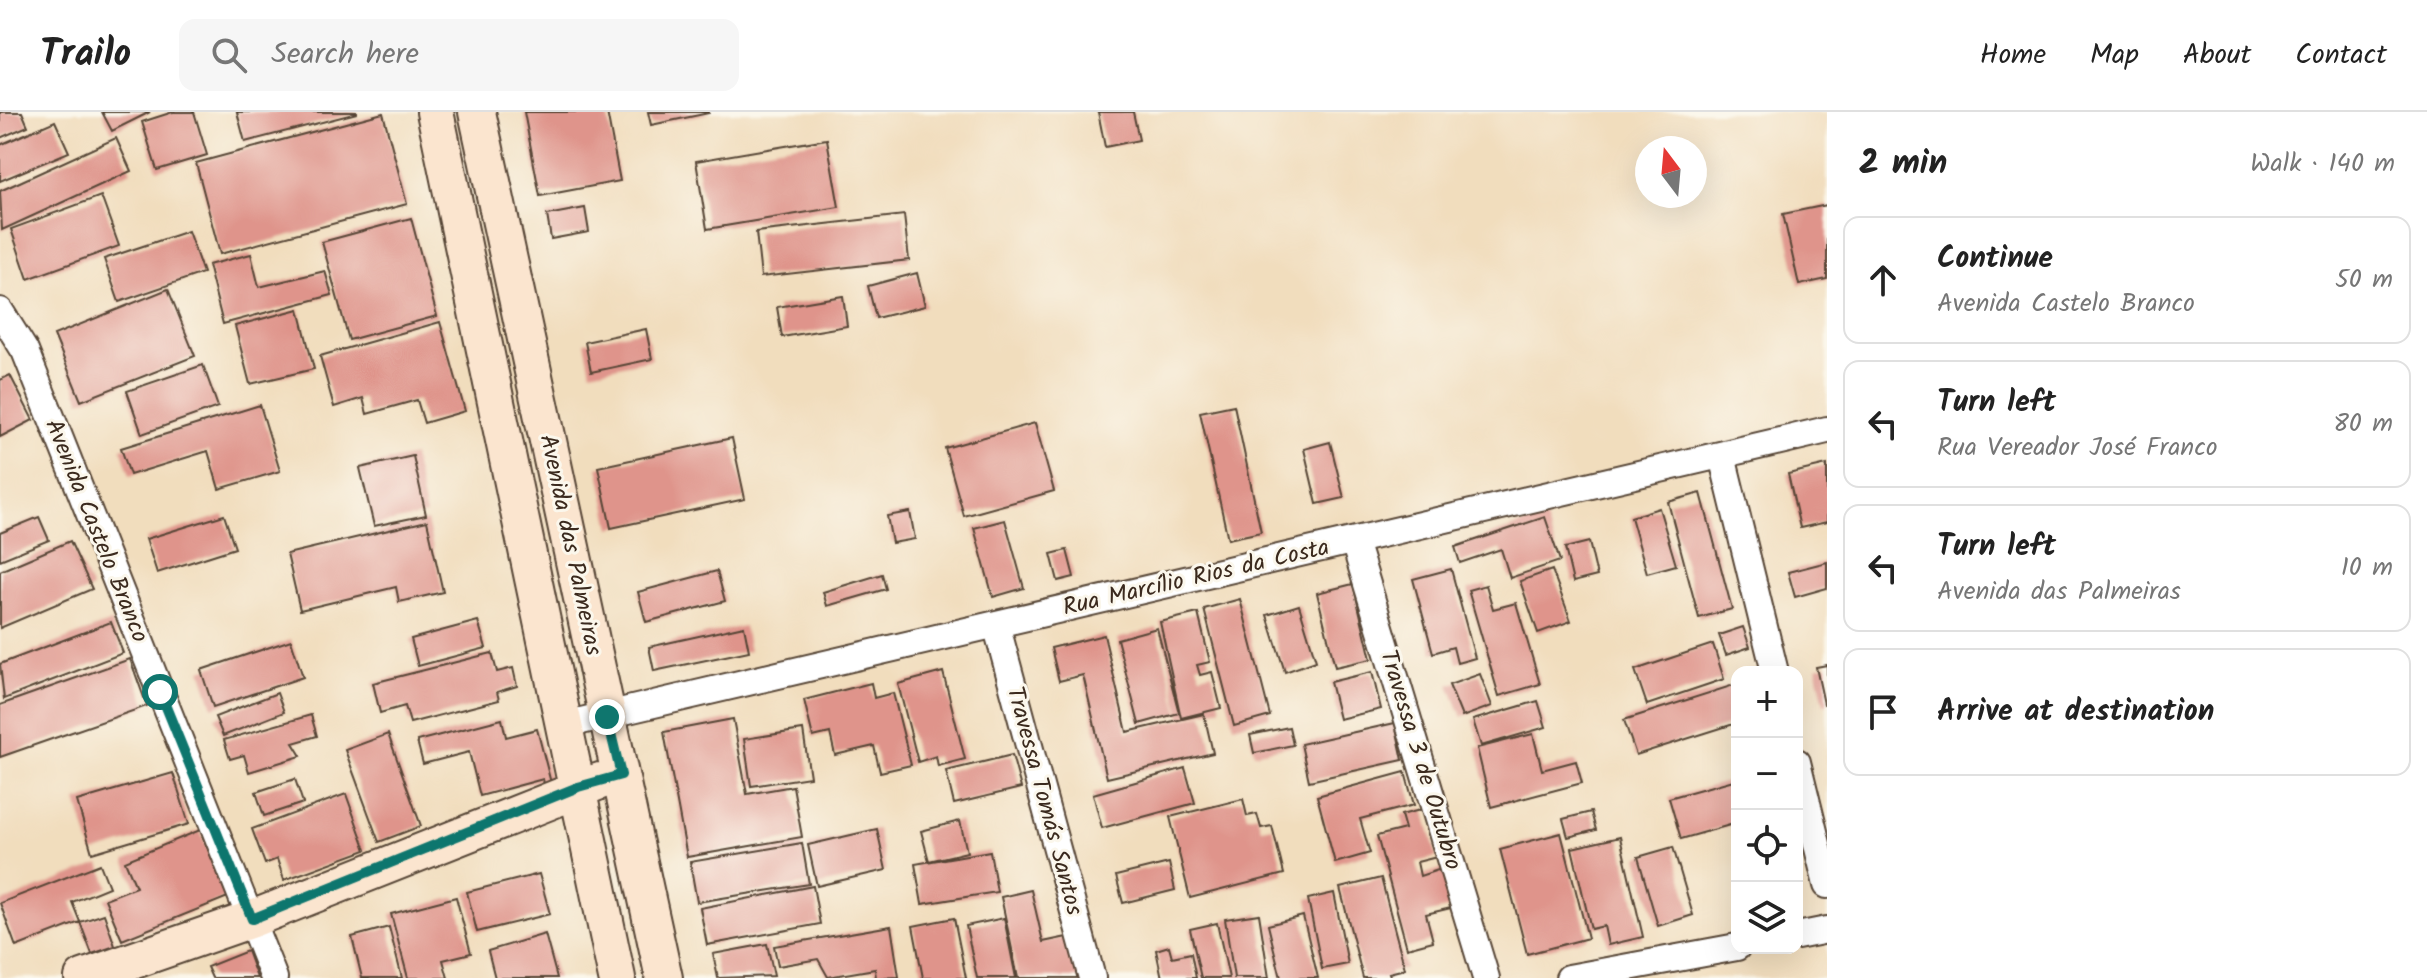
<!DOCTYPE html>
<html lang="en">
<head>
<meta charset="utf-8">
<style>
	:root { --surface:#fff; --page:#f6f6f6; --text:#222; --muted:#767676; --line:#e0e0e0 }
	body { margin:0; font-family:Kalam,sans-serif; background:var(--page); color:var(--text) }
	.controls { position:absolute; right:24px; bottom:24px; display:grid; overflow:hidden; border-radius:16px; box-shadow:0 8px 32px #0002 }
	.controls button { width:72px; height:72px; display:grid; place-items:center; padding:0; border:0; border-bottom:2px solid var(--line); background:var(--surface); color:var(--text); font:40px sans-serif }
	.compass { position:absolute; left:1635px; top:24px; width:72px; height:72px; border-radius:50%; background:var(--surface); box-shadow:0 8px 32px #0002; rotate:344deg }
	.stop { position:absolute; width:24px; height:24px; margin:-18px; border:6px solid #0f766e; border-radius:50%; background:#fff }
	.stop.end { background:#0f766e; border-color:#fff; box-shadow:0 2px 8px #0008 }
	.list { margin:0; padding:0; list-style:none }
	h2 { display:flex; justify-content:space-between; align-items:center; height:104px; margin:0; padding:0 32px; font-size:34px }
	h2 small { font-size:26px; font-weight:400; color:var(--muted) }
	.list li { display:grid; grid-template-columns:52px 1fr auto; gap:24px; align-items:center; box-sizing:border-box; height:128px; margin:0 16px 16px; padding:0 16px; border:2px solid var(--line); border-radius:16px }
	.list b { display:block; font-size:30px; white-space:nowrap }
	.list p { margin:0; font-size:26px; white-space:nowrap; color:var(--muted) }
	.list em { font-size:26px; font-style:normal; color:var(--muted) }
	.icon { flex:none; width:44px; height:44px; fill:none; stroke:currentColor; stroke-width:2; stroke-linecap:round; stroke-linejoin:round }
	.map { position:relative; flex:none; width:1827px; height:866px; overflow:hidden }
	header { display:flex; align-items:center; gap:48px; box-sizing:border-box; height:112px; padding:0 40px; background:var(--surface); border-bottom:2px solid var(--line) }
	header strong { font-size:38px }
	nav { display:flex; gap:44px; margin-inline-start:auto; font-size:28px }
	.search { width:560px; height:72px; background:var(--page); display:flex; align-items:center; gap:20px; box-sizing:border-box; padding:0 28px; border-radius:16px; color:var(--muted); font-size:30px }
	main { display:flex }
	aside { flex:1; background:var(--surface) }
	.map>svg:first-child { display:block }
	.building { fill:#df948b }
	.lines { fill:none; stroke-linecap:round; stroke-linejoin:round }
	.street-casing { stroke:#564536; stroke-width:30 }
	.secondary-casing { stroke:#564536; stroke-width:40 }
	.street { stroke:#fff; stroke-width:26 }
	.secondary { stroke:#fbe5cf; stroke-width:36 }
	.route { stroke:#0f766e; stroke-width:10 }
	.labels { text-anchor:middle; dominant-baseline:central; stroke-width:6; stroke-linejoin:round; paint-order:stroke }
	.street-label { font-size:24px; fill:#3b2a1e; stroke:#fbf7ec }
</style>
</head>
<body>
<header>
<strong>Trailo</strong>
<div class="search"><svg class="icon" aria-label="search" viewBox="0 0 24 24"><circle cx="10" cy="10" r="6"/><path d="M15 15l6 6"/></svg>Search here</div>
<nav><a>Home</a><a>Map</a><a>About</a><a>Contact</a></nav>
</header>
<main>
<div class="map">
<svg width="1827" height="866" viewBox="0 0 1827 866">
	<rect width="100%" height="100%" fill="#fbf7ec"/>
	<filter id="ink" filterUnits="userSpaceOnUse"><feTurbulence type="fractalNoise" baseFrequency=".0125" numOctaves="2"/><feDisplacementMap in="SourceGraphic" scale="16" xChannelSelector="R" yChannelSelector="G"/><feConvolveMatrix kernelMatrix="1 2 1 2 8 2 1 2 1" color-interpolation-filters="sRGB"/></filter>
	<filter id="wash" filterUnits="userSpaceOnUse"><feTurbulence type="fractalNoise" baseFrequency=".006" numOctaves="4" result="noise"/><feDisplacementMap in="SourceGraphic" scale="32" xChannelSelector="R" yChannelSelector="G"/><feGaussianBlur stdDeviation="1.8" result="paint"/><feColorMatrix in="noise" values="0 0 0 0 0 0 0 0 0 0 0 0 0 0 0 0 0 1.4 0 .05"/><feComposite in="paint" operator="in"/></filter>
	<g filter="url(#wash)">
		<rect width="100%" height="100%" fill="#f1ddbd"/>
		<g id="blocks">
			<path class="building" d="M0 0H22L28 14 0 26Z
				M102 0H150L112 19Z
				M173 0H194L207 43 157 58 142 10Z
				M237 0H357V1L245 30Z
				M524 0H607L620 69 540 84Z
				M648 0H709V1L651 13Z
				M1098 0H1133L1139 28 1105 35Z
				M383 1 407 92 220 142 196 51Z
				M55 9 69 40 0 69V33Z
				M116 26 131 59 2 118 0 79Z
				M827 27 839 95 707 117 696 49Z
				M101 84 119 134 28 167 11 117Z
				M1827 93V167L1799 173 1783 102Z
				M585 96 589 120 551 127 547 103Z
				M904 103 909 148 761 165 756 120Z
				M411 106 437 204 349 228 322 130Z
				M188 119 203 161 119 190 104 147Z
				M251 142 259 175 325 159 332 183 223 212 208 153Z
				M917 161 925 194 876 206 868 174Z
				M168 177 195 244 81 289 54 223Z
				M843 184 847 214 782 225 777 195Z
				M299 197 314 257 250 272 235 214Z
				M440 210 465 299 424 311 417 288 367 302 363 286 334 295 320 244Z
				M646 217 652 247 591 260 585 230Z
				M203 253 218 295 142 322 127 279Z
				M10 263 33 308 0 325V268Z
				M260 293 280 359 219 377 208 339 130 363 121 336Z
				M1234 293 1261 420 1228 427 1200 300Z
				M1035 311 1054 379 964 404 945 336Z
				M732 326 745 387 611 416 598 355Z
				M1330 330 1344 386 1317 392 1304 337Z
				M413 344 426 403 374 414 360 356Z
				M1827 353V410L1800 416 1788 362Z
				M1701 381 1732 497 1699 506 1668 390Z
				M1659 396 1676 453 1647 461 1631 405Z
				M910 400 915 427 892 431 887 404Z
				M224 403 235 436 157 461 146 427Z
				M39 405 49 428 0 448V421Z
				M1545 405 1560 449 1510 466 1501 437 1460 451 1455 435Z
				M1005 408 1024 476 993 485 974 416Z
				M427 409 443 480 399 490 396 475 300 498 287 442Z
				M70 429 92 477 0 516V459Z
				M1589 430 1597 464 1573 470 1565 436Z
				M1067 438 1074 465 1058 469 1051 442Z
				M1827 450V476L1795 485 1788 460Z
				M1451 457 1475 546 1457 551 1453 535 1433 541 1413 467Z
				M1552 458 1571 509 1538 521 1520 469Z
				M717 459 725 489 646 510 638 480Z
				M882 462 886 477 827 494 823 480Z
				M1353 472 1371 547 1335 555 1317 481Z
				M1486 473 1493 497 1516 491 1540 572 1499 584 1468 478Z
				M1240 487 1270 604 1234 614 1204 497Z
				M1299 493 1316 549 1285 560 1267 503Z
				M1198 501 1210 550 1197 553 1200 563 1212 560 1221 596 1181 606 1160 510Z
				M478 509 486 536 418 554 411 527Z
				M111 510 123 541 4 587 0 552Z
				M744 514 749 539 654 559 649 535Z
				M1743 515 1750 535 1726 543 1719 523Z
				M1157 516 1179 601 1139 612 1117 527Z
				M1104 523 1127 620 1204 602 1213 641 1107 666 1083 563 1059 569 1051 536Z
				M291 528 303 565 213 595 201 558Z
				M1713 532 1724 567 1647 593 1635 558Z
				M492 541 497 560 513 556 517 574 497 580 499 588 410 611 405 594 380 601 373 571Z
				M130 547 147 594 0 645V593Z
				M1827 553V592H1824L1816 555Z
				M943 560 965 647 938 654 936 644 918 650 898 572Z
				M1372 560 1381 597 1339 607 1330 570Z
				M1480 562 1492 594 1462 605 1449 573Z
				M871 571 874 586 893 581 911 653 880 660 874 634 835 643 830 621 813 625 804 588Z
				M1737 572V611L1636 643 1624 608Z
				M277 581 284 600 223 624 215 605Z
				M1538 589 1546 615 1481 634 1473 608Z
				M311 603 317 624 293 631 301 644 249 660 244 643 230 647 224 628Z
				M502 607 506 625 537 617 552 675 545 677 543 667 480 684 469 640 423 652 417 629Z
				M733 607 747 682 793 674 802 725 687 745 664 620Z
				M1395 611 1403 648 1309 669 1301 632Z
				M1289 615 1293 633 1254 641 1250 623Z
				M803 618 810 665 751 674 744 627Z
				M388 622 421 714 379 730 345 638Z
				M1533 622 1542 658 1576 649 1582 671 1491 695 1477 636Z
				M1012 643 1021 676 954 692 946 659Z
				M1185 656 1195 691 1102 716 1093 682Z
				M1405 660 1414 693 1360 707 1370 741 1335 751 1317 684Z
				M173 661 189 712 92 741 77 689Z
				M295 667 303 691 264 704 256 680Z
				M1737 667V711L1681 727 1669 686Z
				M346 682 366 738 284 768 277 747 265 752 252 717Z
				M1243 687 1247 704 1257 702 1261 716 1272 714 1284 762 1190 786 1170 705Z
				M1424 697 1437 745 1417 750 1420 764 1444 756 1455 795 1426 802 1433 829 1407 836 1377 724 1405 717 1401 703Z
				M1591 700 1596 718 1568 725 1563 707Z
				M960 709 967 740 929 749 921 719Z
				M877 717 886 758 817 774 808 733Z
				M200 718 228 785 122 828 105 787 136 775 125 749Z
				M1561 721 1588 826 1527 842 1500 737Z
				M1620 725 1643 825 1608 833 1604 814 1591 817 1572 736Z
				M802 731 809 772 697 790 690 750Z
				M1673 735 1693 803 1658 814 1638 745Z
				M990 739 997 780 922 792 915 752Z
				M1169 751 1175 778 1123 791 1116 764Z
				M100 752 109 775 72 790 80 810 16 835 0 791Z
				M539 762 550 802 477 820 467 780Z
				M1381 766 1405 857 1389 861 1391 866H1363L1340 776Z
				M813 774 820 812 707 833 700 796Z
				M1031 778 1043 830 1072 824 1082 866H1018L1001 785Z
				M1334 781 1348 852 1322 857 1308 787Z
				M456 785 471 841 443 848 448 866H408L391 802Z
				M104 802 115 834 92 842 80 810Z
				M1259 802 1269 866H1234L1225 807Z
				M1303 804 1318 866H1281L1268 813Z
				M954 806 966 866H923L913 814Z
				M1004 806 1016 866H977L966 814Z
				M1217 811 1229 866H1201L1190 817Z
				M891 814 899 865 876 866 875 857 828 865 818 847 778 854 774 834Z
				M389 815 402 866H362L352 825Z
				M545 822 557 866H495L488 839Z
				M767 832 774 864 718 866 713 842Z
				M1169 834 1172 845 1191 841 1196 866H1162L1156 838Z
				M247 839 257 866H212L207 855Z"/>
		</g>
	</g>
	<g filter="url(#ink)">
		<use href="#blocks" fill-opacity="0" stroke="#564536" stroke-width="2"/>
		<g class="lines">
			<g class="street-casing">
				<path id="street" d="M0 199 25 239 274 866
					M1722 344 1775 560
					M1354 429 1486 866
					M996 512 1092 866
					M564 613 1827 318
					M1797 650 1827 773
					M1797 824 1827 818
					M1569 866 1737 835"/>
			</g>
			<g class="secondary-casing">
				<path id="secondary" d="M435 0 617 866
					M477 0 664 866
					M83 866 252 807 600 669"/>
			</g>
			<use href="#street" class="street"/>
			<use href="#secondary" class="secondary"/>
		</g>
	</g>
	<g class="lines" filter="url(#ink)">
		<path class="route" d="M160 580 252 807 578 675 621 663 607 605"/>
	</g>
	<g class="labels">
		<g class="street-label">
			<text transform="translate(96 419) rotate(68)">Avenida Castelo Branco</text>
			<text transform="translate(570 433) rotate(78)">Avenida das Palmeiras</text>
			<text transform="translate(1196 466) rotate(-13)">Rua Marcílio Rios da Costa</text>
			<text transform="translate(1420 648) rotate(73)">Travessa 3 de Outubro</text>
			<text transform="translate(1044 689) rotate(75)">Travessa Tomás Santos</text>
		</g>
	</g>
</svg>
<div class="controls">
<button>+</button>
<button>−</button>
<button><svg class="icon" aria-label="locate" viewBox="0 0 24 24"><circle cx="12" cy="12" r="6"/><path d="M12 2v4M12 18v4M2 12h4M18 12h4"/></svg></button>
<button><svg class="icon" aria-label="layers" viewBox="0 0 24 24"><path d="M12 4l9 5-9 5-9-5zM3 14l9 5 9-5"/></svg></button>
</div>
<svg class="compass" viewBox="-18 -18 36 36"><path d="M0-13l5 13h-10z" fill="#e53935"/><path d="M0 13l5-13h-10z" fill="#767676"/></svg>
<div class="stop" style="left:160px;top:580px"></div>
<div class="stop end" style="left:607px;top:605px"></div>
</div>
<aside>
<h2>2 min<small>Walk · 140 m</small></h2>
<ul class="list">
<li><svg class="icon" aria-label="ahead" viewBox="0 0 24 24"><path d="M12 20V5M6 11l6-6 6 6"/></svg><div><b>Continue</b><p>Avenida Castelo Branco</p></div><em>50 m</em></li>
<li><svg class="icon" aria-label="left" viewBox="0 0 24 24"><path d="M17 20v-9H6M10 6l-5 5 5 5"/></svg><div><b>Turn left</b><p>Rua Vereador José Franco</p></div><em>80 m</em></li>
<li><svg class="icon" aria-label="left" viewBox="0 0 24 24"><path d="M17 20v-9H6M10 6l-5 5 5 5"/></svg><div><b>Turn left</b><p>Avenida das Palmeiras</p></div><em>10 m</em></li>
<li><svg class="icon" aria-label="arrive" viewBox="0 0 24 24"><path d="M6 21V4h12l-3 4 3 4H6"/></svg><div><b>Arrive at destination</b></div></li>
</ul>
</aside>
</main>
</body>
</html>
